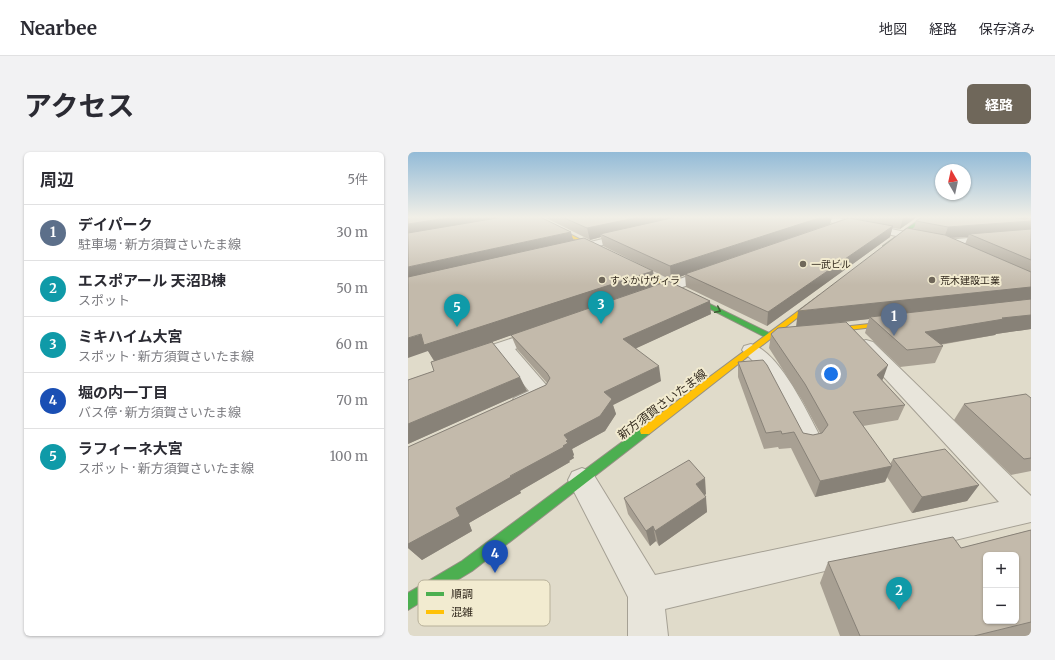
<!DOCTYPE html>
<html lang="ja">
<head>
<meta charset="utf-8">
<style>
	:root { --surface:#fff; --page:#f2f2f3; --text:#2b2b33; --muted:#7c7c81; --line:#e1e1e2; --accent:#6f675a }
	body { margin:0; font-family:Merriweather,"Noto Sans JP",serif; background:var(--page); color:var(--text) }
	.controls { position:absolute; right:12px; bottom:12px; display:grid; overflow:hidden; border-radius:6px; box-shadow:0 1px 3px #0004 }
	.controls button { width:36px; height:36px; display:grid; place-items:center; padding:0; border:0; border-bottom:1px solid var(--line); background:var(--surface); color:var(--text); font:20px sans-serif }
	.compass { position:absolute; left:527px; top:12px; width:36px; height:36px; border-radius:50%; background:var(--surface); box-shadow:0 1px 3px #0004; rotate:351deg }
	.you { position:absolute; left:423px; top:222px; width:14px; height:14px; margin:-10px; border:3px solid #fff; border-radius:50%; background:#1a73e8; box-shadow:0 0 0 6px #1a73e833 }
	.badge { display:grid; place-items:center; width:26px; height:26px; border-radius:50%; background:var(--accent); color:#fff; font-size:13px; font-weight:700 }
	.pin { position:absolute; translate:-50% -33px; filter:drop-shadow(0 1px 2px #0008) }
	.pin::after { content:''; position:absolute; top:21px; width:14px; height:12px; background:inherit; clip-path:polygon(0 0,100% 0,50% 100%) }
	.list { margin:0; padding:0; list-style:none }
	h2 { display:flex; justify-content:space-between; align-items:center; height:52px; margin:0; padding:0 16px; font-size:17px }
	h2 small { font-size:13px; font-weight:400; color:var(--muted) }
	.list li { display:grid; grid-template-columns:26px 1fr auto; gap:12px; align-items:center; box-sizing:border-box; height:56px; padding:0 16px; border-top:1px solid var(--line) }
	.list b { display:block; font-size:15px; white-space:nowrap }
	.list p { margin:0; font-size:13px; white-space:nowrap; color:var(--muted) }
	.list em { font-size:13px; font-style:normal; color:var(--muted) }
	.map { position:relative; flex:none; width:623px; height:484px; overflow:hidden; border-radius:6px }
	header { display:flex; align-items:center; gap:24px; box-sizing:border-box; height:56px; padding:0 20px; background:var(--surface); border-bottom:1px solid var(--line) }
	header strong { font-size:19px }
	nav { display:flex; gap:22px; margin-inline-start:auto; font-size:14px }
	.intro { display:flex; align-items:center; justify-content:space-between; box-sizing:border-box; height:96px; padding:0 24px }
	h1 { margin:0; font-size:28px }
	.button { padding:10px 18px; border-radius:6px; background:var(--accent); color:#fff; font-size:14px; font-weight:700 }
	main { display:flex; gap:24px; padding:0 24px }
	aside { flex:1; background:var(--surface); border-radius:6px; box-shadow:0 1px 3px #0004 }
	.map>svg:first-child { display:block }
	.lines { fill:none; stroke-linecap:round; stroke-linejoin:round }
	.street-casing { stroke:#a5a094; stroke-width:2 }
	.fast-casing { stroke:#959084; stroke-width:2 }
	.slow-casing { stroke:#959084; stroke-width:2 }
	.street { fill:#e8e5db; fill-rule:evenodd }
	.fast { fill:#4caf50; fill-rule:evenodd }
	.slow { fill:#ffc107; fill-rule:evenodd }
	.wall { fill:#a8a093; fill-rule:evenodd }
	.shaded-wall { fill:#888278 }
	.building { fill:#c3baab; stroke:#888278; fill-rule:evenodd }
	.oneway { stroke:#3c5f31 }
	.poi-dot { fill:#6f675a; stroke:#f2ebd0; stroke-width:1.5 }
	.labels { text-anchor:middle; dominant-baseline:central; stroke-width:4; stroke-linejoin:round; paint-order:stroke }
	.far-poi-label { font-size:10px; fill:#32291d; stroke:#f2ebd0; text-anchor:start }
	.street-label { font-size:12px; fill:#32291d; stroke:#f2ebd0 }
	.key { fill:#f2ebd0; stroke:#b8b19a; stroke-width:1 }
	.key-label { font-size:11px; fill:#32291d }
</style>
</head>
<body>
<header>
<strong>Nearbee</strong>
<nav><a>地図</a><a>経路</a><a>保存済み</a></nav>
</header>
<div class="intro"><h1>アクセス</h1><a class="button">経路</a></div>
<main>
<aside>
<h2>周辺<small>5件</small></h2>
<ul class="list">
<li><span class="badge" style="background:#5c6f8a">1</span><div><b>デイパーク</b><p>駐車場 · 新方須賀さいたま線</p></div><em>30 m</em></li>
<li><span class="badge" style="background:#0f9aa8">2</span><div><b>エスポアール 天沼B棟</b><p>スポット</p></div><em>50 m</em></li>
<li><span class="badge" style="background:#0f9aa8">3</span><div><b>ミキハイム大宮</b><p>スポット · 新方須賀さいたま線</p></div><em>60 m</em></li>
<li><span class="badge" style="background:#1a4fb4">4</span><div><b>堀の内一丁目</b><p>バス停 · 新方須賀さいたま線</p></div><em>70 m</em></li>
<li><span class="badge" style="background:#0f9aa8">5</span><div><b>ラフィーネ大宮</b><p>スポット · 新方須賀さいたま線</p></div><em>100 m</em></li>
</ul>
</aside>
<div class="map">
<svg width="623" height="484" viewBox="0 0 623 484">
	<rect width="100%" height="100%" fill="#e0dbca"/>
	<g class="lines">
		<g class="street-casing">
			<path id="street" d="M407 65H425L517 84 522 87 517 90 412 68Z
				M222 80 227 83 226 85 159 102 155 101 153 99 155 97Z
				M623 81V87L536 94 530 91 536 88Z
				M306 115 311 116 313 119 311 122 247 145 242 146 237 145 235 142 237 139Z
				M135 176 141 177 144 181 141 185 107 197 146 242C139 253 118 260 106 256L103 251 106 246 121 239 91 203 61 213 54 211 51 207 54 203Z
				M458 188 465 190 623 344V370L257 457 260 484H220V445L160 328 164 320 174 316 184 320 247 423 591 350 451 198 449 194 451 190Z
				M343 192C372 200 400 262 414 288L410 295 401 297 392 295 359 227 346 210 334 198 336 194Z"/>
		</g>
		<g class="fast-casing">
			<path id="fast" d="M515 65H519L479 96H475V94Z
				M279 141 363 182 373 181 377 183 373 185 359 186 277 144 276 143Z
				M237 275 241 276 242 279 241 282 64 419 0 458V441L54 409 233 276Z"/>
		</g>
		<g class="slow-casing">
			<path id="slow" d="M123 65H128L282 143 277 144Z
				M412 143 417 144 241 282H233L232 279 233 276Z
				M489 169 491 170V172L415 181 411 179 415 177Z"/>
		</g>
		<use href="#street" class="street"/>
		<use href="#fast" class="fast"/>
		<use href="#slow" class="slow"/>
	</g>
	<path class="wall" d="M138 65H424L422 72 439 66 431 65H509L492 77 484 76 482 85 359 174 278 135 277 123 263 128 195 94 193 85 182 88 138 66Z
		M514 65H623V177L588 182 587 183 532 193 535 194 527 211 492 215 457 181 461 167 400 174 475 227 474 228 497 253 490 268 455 274 482 312 485 307 571 333 559 349 504 361 479 325 477 330 407 345 383 296 371 297 370 295 356 297 330 225V210L395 281 405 283 412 281 394 248 361 196 363 182 388 175 506 77 508 69ZM560 85 557 92 543 86Z
		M165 88 245 119 247 133 303 162 228 196 253 229 205 253 208 262 197 279 164 297 166 303 165 304 166 306 161 309 162 310 112 339 113 341 61 371 64 379 14 408 0 396V295L138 233 139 231 109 197 103 183 84 190 119 239 0 292V228L26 219V209L20 199Z
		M623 246V319L603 323 546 268 556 252Z
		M298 342 297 343 299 360 251 394 248 389 242 394 220 362 216 346Z
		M623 378V484H432L412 431 420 410 553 396Z"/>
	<path class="shaded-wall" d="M45 65H110L0 84V72Z
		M231 65H278L192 82 193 85 182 88 179 76Z
		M414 65H424L422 72 277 122V123L263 128 262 114Z
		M497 65H509L492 77 495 66Z
		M613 65H622L611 68Z
		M623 69V80L561 82 560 85 536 86 540 75Z
		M485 74 482 85 359 174 360 160Z
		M163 80 166 91 0 130V115Z
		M245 119 247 133 27 210 20 199 0 206V186Z
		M623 135V149L462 165 461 167 388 175 390 159Z
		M302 149 303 162 218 201 215 187Z
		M623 163V177L588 182 587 183 510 196 517 180 594 166Z
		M480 213 475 227 464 238 469 223Z
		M251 214 253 229 205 253 208 262 197 279 164 297 166 303 165 304 166 306 161 309 162 310 112 339 113 341 61 371 64 379 14 408 0 396V392L48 356 155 294 156 283 196 240Z
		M112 225 119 239 0 292V272Z
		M484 314 477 330 407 345 412 329Z
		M297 326 298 342 289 348 288 332Z
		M571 333 559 349 504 361 514 345Z
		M298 345 299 360 251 394 247 379Z
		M245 374 248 389 242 394 238 379Z"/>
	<path class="building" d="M0 65H45L0 72Z
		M95 65H132L163 80 0 115V81Z
		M154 65H231L179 76Z
		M268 65H414L262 114 192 82Z
		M487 65H497L495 66Z
		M514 65H603L617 67 623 65V69L540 75 508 69Z
		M441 66 485 74 360 160 277 122Z
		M499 76 537 83 623 120V135L390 159Z
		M623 77V108L561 82Z
		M176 86 245 119 16 193 13 182 0 186V125Z
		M260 129 302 149 215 187 251 214 196 240 204 247 192 264 156 283 160 288 158 289 160 291 155 294 156 295 102 324 103 325 48 356 52 364 0 392V295L138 233 142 226 139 221 103 183Z
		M623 147V163L594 166 596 167 517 180 535 194 499 198 462 165Z
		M438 170 480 213 469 223 497 253 445 260 484 314 412 329 386 280 374 282 373 279 358 281 330 210 355 208 359 213 395 281 405 283 414 281 420 273 397 232 363 182 370 176Z
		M84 190 112 225 0 272V228L26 219 23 210Z
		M618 242 623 246V306L616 307 556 252Z
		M537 297 571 333 514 345 485 307Z
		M281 308 297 326 288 332 298 345 247 379 245 374 238 379 216 346Z
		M623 378V470L566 484H452L420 410 545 385 553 396ZM578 403H608V469H578Z"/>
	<defs><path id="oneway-chevron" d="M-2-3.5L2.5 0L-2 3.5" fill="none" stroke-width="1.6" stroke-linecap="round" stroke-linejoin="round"/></defs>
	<use class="oneway" href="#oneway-chevron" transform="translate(310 158) rotate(26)"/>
	<linearGradient id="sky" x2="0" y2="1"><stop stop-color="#93bbd7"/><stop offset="0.49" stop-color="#f1efe7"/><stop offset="1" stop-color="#f1efe7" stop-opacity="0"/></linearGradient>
	<rect width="623" height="133" fill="url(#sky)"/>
	<g class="poi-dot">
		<circle cx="395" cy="112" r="4"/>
		<circle cx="194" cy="128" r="4"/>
		<circle cx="524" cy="128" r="4"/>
	</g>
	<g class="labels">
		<g class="far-poi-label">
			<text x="403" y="112">一武ビル</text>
			<text x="202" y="128">すゞかけヴィラ</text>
			<text x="532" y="128">荒木建設工業</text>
		</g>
		<g class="street-label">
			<text transform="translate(254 252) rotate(-37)">新方須賀さいたま線</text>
		</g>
	</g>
	<rect x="10" y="428" width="132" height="46" rx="6" class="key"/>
	<rect x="18" y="440" width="18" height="4" fill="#4caf50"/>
	<rect x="18" y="458" width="18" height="4" fill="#ffc107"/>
	<g class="key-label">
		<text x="43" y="446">順調</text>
		<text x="43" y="464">混雑</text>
	</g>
</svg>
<div class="controls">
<button>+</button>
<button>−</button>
</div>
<svg class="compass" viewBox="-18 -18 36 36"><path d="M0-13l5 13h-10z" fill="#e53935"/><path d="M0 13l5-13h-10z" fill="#7c7c81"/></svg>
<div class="you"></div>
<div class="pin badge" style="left:486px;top:184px;background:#5c6f8a">1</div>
<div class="pin badge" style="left:491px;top:458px;background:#0f9aa8">2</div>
<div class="pin badge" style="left:193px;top:172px;background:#0f9aa8">3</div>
<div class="pin badge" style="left:87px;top:421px;background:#1a4fb4">4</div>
<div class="pin badge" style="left:49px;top:175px;background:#0f9aa8">5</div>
</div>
</main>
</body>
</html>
